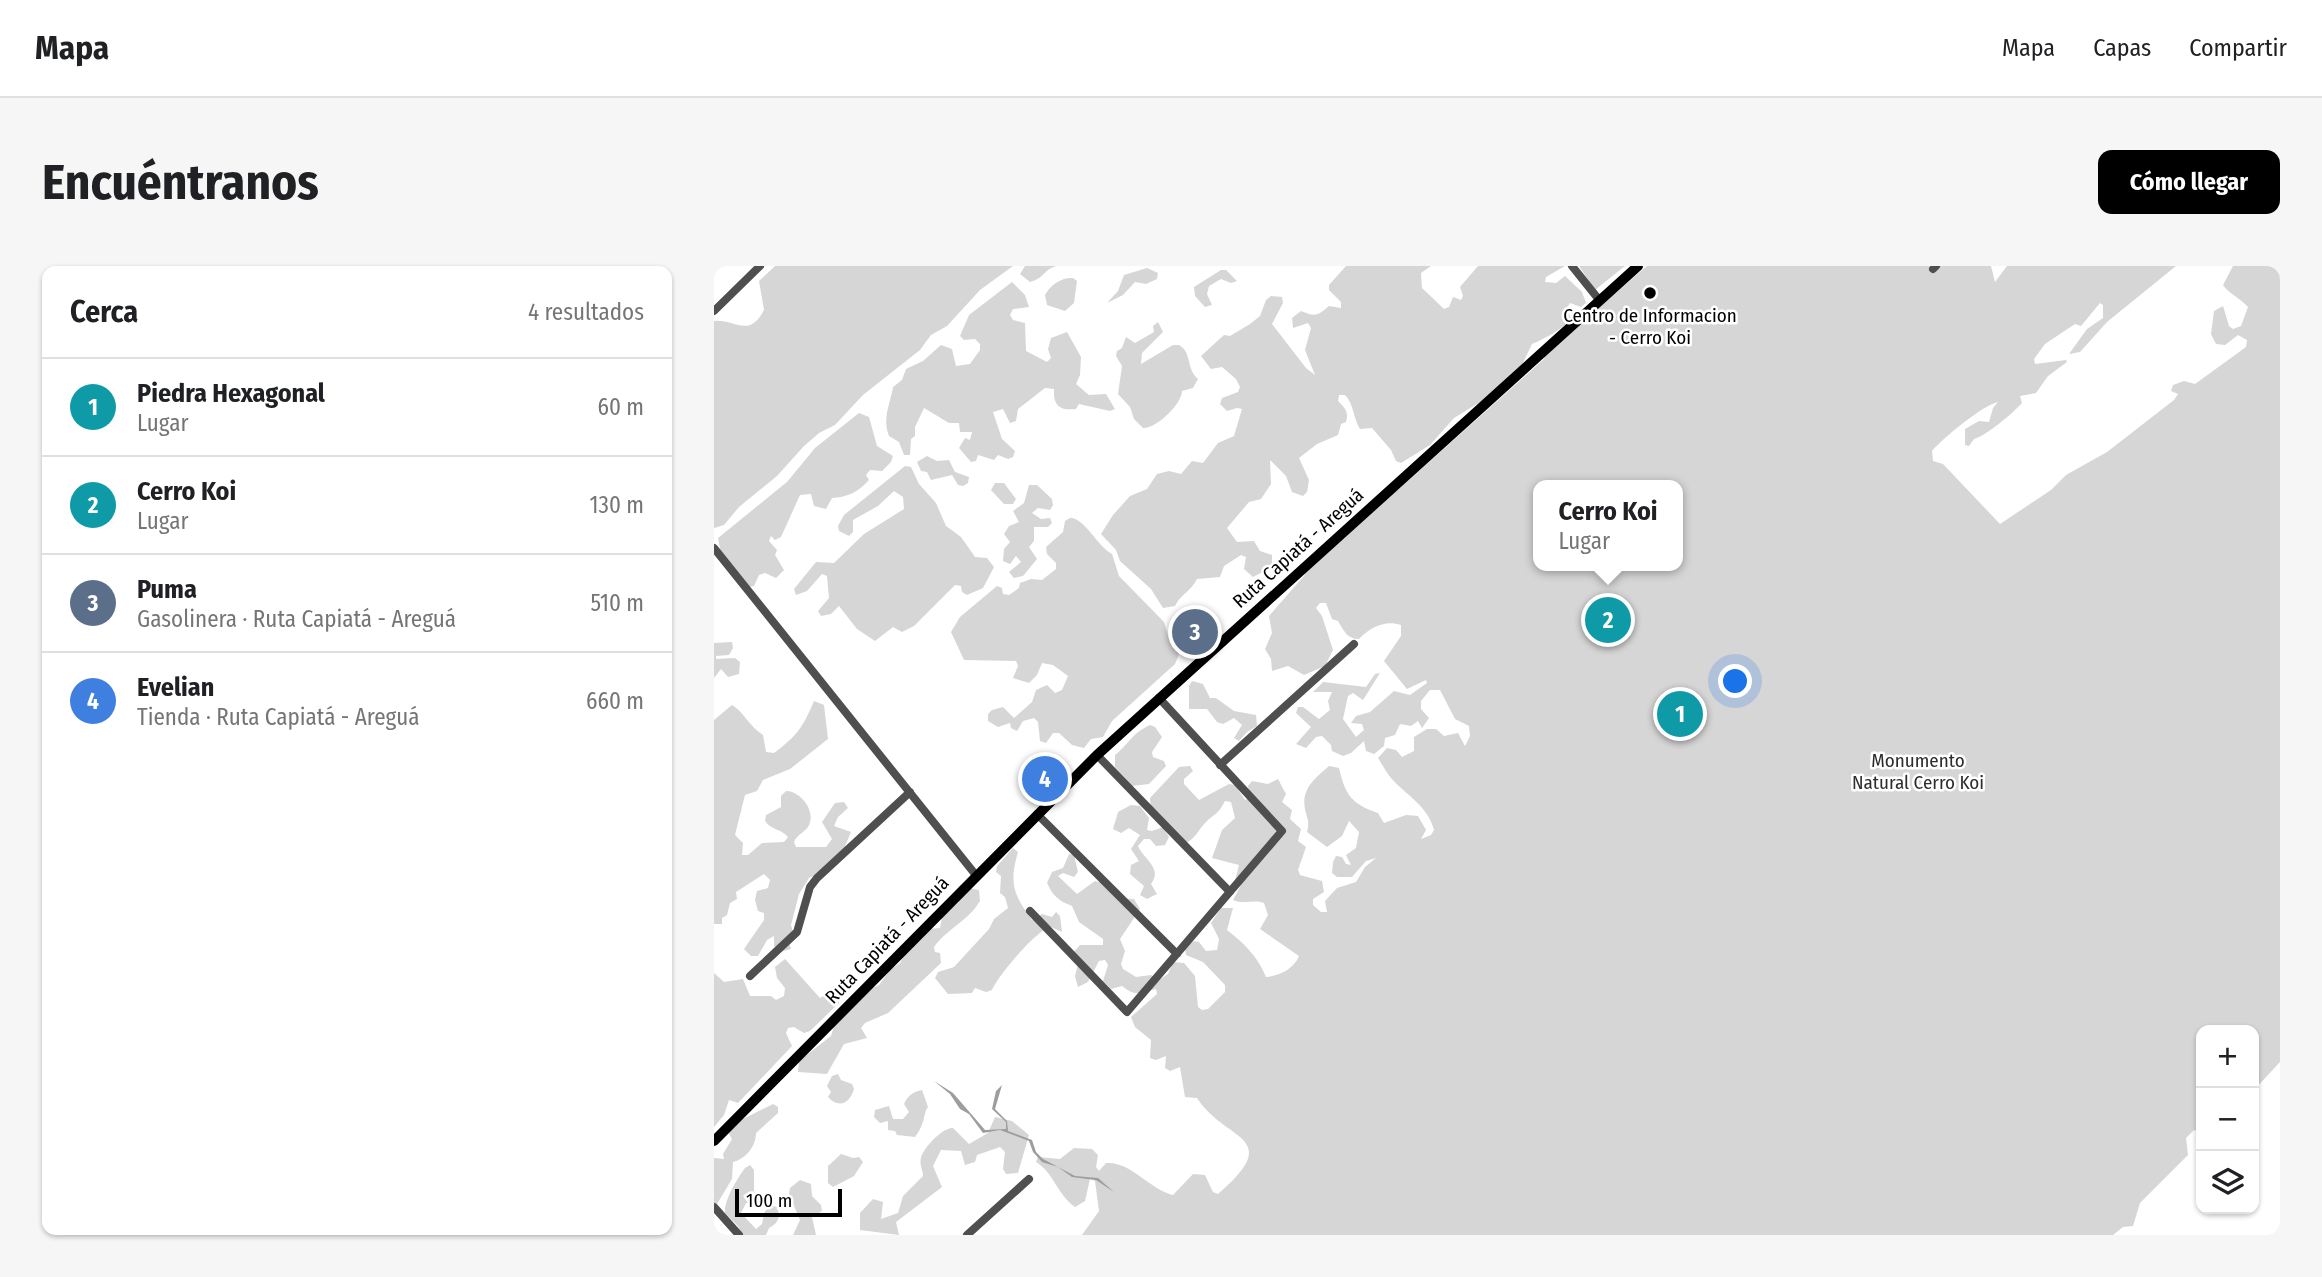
<!DOCTYPE html>
<html lang="es">
<head>
<meta charset="utf-8">
<style>
	:root { --surface:#fff; --page:#f6f6f6; --text:#202124; --muted:#757577; --line:#e0e0e0; --accent:#000 }
	body { margin:0; font-family:"Fira Sans Condensed",sans-serif; background:var(--page); color:var(--text) }
	.controls { position:absolute; right:21px; bottom:21px; display:grid; overflow:hidden; border-radius:14px; box-shadow:0 2px 5px #0004 }
	.controls button { width:63px; height:63px; display:grid; place-items:center; padding:0; border:0; border-bottom:2px solid var(--line); background:var(--surface); color:var(--text); font:35px sans-serif }
	.scale { position:absolute; left:21px; bottom:18px; width:107px; box-sizing:border-box; padding-left:7px; border:4px solid #000; border-top:0; font-size:19px; line-height:24px; white-space:nowrap; color:#000; -webkit-text-stroke:5px #fff; paint-order:stroke }
	.you { position:absolute; left:1022px; top:416px; width:24px; height:24px; margin:-18px; border:5px solid #fff; border-radius:50%; background:#1a73e8; box-shadow:0 0 0 10px #1a73e833 }
	.badge { display:grid; place-items:center; width:46px; height:46px; border-radius:50%; background:var(--accent); color:#fff; font-size:23px; font-weight:700 }
	.pin { position:absolute; translate:-50% -50%; border:4px solid #fff; box-shadow:0 2px 7px #0006 }
	.popup { position:absolute; left:819px; top:214px; width:150px; height:91px; box-sizing:border-box; display:grid; place-content:center; border-radius:14px; background:var(--surface); filter:drop-shadow(0 2px 5px #0005); font-size:23px; white-space:nowrap; color:var(--muted) }
	.popup b { font-size:26px; color:var(--text) }
	.popup::after { content:''; position:absolute; left:50%; top:100%; margin-left:-14px; border:14px solid transparent; border-top-color:var(--surface) }
	.list { margin:0; padding:0; list-style:none }
	h2 { display:flex; justify-content:space-between; align-items:center; height:91px; margin:0; padding:0 28px; font-size:30px }
	h2 small { font-size:23px; font-weight:400; color:var(--muted) }
	.list li { display:grid; grid-template-columns:46px 1fr auto; gap:21px; align-items:center; box-sizing:border-box; height:98px; padding:0 28px; border-top:2px solid var(--line) }
	.list b { display:block; font-size:26px; white-space:nowrap }
	.list p { margin:0; font-size:23px; white-space:nowrap; color:var(--muted) }
	.list em { font-size:23px; font-style:normal; color:var(--muted) }
	.icon { flex:none; width:38px; height:38px; fill:none; stroke:currentColor; stroke-width:2; stroke-linecap:round; stroke-linejoin:round }
	.map { position:relative; flex:none; width:1566px; height:969px; overflow:hidden; border-radius:14px }
	header { display:flex; align-items:center; gap:42px; box-sizing:border-box; height:98px; padding:0 35px; background:var(--surface); border-bottom:2px solid var(--line) }
	header strong { font-size:33px }
	nav { display:flex; gap:38px; margin-inline-start:auto; font-size:24px }
	.intro { display:flex; align-items:center; justify-content:space-between; box-sizing:border-box; height:168px; padding:0 42px }
	h1 { margin:0; font-size:49px }
	.button { padding:18px 32px; border-radius:14px; background:var(--accent); color:#fff; font-size:24px; font-weight:700 }
	main { display:flex; gap:42px; padding:0 42px }
	aside { flex:1; background:var(--surface); border-radius:14px; box-shadow:0 2px 5px #0004 }
	.map>svg:first-child { display:block }
	.green { fill:#d6d6d6; fill-rule:evenodd }
	.water { fill:#9d9d9d }
	.lines { fill:none; stroke-linecap:round; stroke-linejoin:round }
	.minor { stroke:#4f4f4f; stroke-width:8 }
	.major { stroke:#000; stroke-width:10 }
	.poi-dot { fill:#000; stroke:#fff; stroke-width:2.5 }
	.labels { text-anchor:middle; dominant-baseline:central; stroke-width:5; stroke-linejoin:round; paint-order:stroke }
	.poi-label { font-size:19px; fill:#000; stroke:#fff }
	.street-label { font-size:19px; fill:#000; stroke:#fff }
	.park-label { font-size:19px; fill:#2d2d2d; stroke:#fff }
</style>
</head>
<body>
<header>
<strong>Mapa</strong>
<nav><a>Mapa</a><a>Capas</a><a>Compartir</a></nav>
</header>
<div class="intro"><h1>Encuéntranos</h1><a class="button">Cómo llegar</a></div>
<main>
<aside>
<h2>Cerca<small>4 resultados</small></h2>
<ul class="list">
<li><span class="badge" style="background:#0f9aa8">1</span><div><b>Piedra Hexagonal</b><p>Lugar</p></div><em>60 m</em></li>
<li><span class="badge" style="background:#0f9aa8">2</span><div><b>Cerro Koi</b><p>Lugar</p></div><em>130 m</em></li>
<li><span class="badge" style="background:#5c6f8a">3</span><div><b>Puma</b><p>Gasolinera · Ruta Capiatá - Areguá</p></div><em>510 m</em></li>
<li><span class="badge" style="background:#3f7fe0">4</span><div><b>Evelian</b><p>Tienda · Ruta Capiatá - Areguá</p></div><em>660 m</em></li>
</ul>
</aside>
<div class="map">
<svg width="1566" height="969" viewBox="0 0 1566 969">
	<rect width="100%" height="100%" fill="#fff"/>
	<path class="green" d="M61 0H299L266 24 233 60 217 69 206 84 149 129 121 159 105 167 90 180 63 210 25 241 10 259 0 262V55C21 53 35 73 50 44L45 15Z
		M311 0H342C331 3 329 13 316 16L306 8Z
		M632 0H717L707 7 708 22 730 43 735 41 739 31 747 34 749 30 746 21 764 0H851L832 11 831 16 842 17 851 10 868 26 872 37 867 41 856 37 853 42 857 53C847 64 832 72 818 78L808 99 776 130 740 152 716 179 687 197 682 195 677 184 658 162 646 163C639 152 640 138 631 129H625L624 135C631 142 635 146 632 156L627 158 624 169 603 178 585 192 595 214 593 226 589 230 578 226 572 210 556 194 557 218 547 233 535 236 513 262 523 276 540 275 546 285 558 289V301L539 311 530 303 532 291 527 289 510 300 506 311 483 313C477 325 466 329 461 340L449 342 437 323 406 295 402 284 387 268 399 249 416 230 433 223 443 208 455 205 467 208 478 195 489 197 504 177 520 170 528 143 523 142 513 145 506 138 508 132 524 126 526 121 522 113 508 101 497 103 487 90 510 69 516 70 536 58 546 50 552 34 557 30 568 31 569 37 558 58 592 102 601 109 591 84 597 62 594 57 579 62 578 52 587 45C601 51 604 50 615 40L627 42V36L615 24V19Z
		M865 0H911L881 24Z
		M933 0H1277L1281 16 1293 0H1462L1393 56 1366 86 1355 88 1373 63 1389 52V39L1386 37 1367 60 1361 58 1331 78 1320 93 1321 98 1352 94 1353 96 1334 110 1322 127 1306 130 1308 137C1299 147 1272 170 1260 173L1255 180 1251 179V163L1265 155 1275 156 1279 142 1284 136C1269 139 1229 172 1218 185L1219 195 1229 198 1286 258 1337 224 1352 209 1393 186 1460 134 1464 128 1457 125 1459 119 1470 115 1481 118 1532 81 1533 74 1524 69 1511 79 1502 78 1497 68 1500 45 1509 40 1515 60 1519 63 1527 60 1534 41C1526 32 1513 26 1509 19L1519 0H1566V796L1540 824V764H1487V867L1480 864 1472 872 1474 889 1426 937 1419 960 1409 961 1399 969H368L385 945 381 915 376 913 371 935 361 941C341 926 341 908 322 896L324 891 346 893 360 882 378 883 384 889 382 901 385 905 392 897C417 895 435 923 459 929L479 908 491 909 499 926 504 928C572 869 511 876 483 832L471 831 466 801 456 805 451 802 452 790 442 794 436 792 437 774 421 761 417 751 443 728 442 723C426 727 421 731 408 720L397 723 389 715 394 699 391 694 385 695 374 716 364 721 361 710 364 698 358 688 366 679H389V673L365 656 358 640C345 635 339 630 333 617L338 606 349 602 355 588 360 589 364 606 360 611 349 607 344 610 363 628 381 615 392 618 402 632 420 633 426 643 406 673 411 685 407 698 409 703 422 711 437 709 445 714 454 708 459 696 470 697 481 710 484 741 488 744 494 743 511 726V719L489 696 472 689 471 682 480 675 485 676 492 685 503 684 505 673 497 657 507 642H519L513 664C530 677 544 691 552 711 565 710 580 703 585 690L546 663 554 649 550 637C539 633 530 639 519 634L527 619 521 615 525 599 498 592 508 564 521 552 517 536 511 535C503 550 502 546 492 556 484 564 483 571 472 577L437 543 436 532 465 501 476 500 479 505 470 513V518L485 534 515 518 521 519 531 534 536 532 534 520 538 515 554 518 564 513 572 528 568 536 578 544 576 553 587 563 584 575 592 581 584 604 586 609 608 615 610 626 599 633V639L607 646H613L611 635 623 622 642 616 651 601 662 592 652 595 638 611H623L618 607 619 596 622 590 628 591 632 598 637 599 632 589 642 582 645 566 635 555 628 570 613 581 593 566C596 555 593 553 591 543 587 523 601 512 615 500L625 502C631 528 637 538 664 547L670 557 692 549 704 550 712 564 707 573 717 569 720 564C714 540 692 529 677 512 672 506 668 498 664 492L673 482 682 484 688 491 700 485V471L713 463H722L730 470 744 467 751 480 756 470 755 460 741 453 726 424H716L707 435V443L715 452 708 462 704 455 697 460 686 458 681 469 671 472 670 480 660 488 652 485 650 475 637 487 629 490 618 485 617 479 608 470 602 471 592 482 582 478 597 461 582 447 584 441H589L605 453 616 444 614 435 618 426H599L609 416 652 421 661 408 666 407 649 434 639 427 634 430 629 453 642 471 650 464 648 458 637 457 642 450 656 446 680 425 696 429 713 417 712 414 693 423 670 395 687 370V359C671 354 657 361 645 373 633 373 630 365 624 355L618 353 612 337H606L602 342 608 350 619 384 611 400 590 409 574 400 558 405 557 393 551 383 558 367 555 350 590 310 595 299 610 284 631 272 641 250 685 223 830 93 832 87ZM824 219H964V300H824Z
		M433 2 444 7 443 13 432 18 421 16 409 29 393 37 404 25 410 9Z
		M507 4H512L523 15 517 17 507 13 495 20 493 28 498 39 491 41 481 30 480 21Z
		M359 12 363 15 360 37 351 45 333 39 331 29C336 19 348 11 359 12Z
		M298 16 311 29 315 41 299 43 296 49 299 54 311 57 312 85 333 96 337 92 334 83 337 72 353 66 367 91 366 109 362 118 375 129 392 128 401 143 396 145 365 138 362 143C345 145 339 139 340 123L331 122 304 143 302 155 296 157 289 143 279 146 288 173 301 185 299 191 294 193 284 189 280 194 264 189 262 195 257 196 245 182 251 172 256 174 258 166H246L245 157H235L210 142 201 161V170L197 173 196 189H190L185 176 175 170C168 152 176 139 179 121L188 114 192 103 209 95 227 79 238 83 242 100 256 98 266 84V78L261 73 250 74 246 70 255 49Z
		M444 56 449 66 428 87 427 98 459 79H465C478 86 472 103 484 113L479 122 468 125C468 138 442 163 429 162L420 153 416 141 404 128 408 100 402 90 403 85 408 82 412 71 421 77 440 66 439 60Z
		M145 147 155 151 163 180 179 190 177 196 168 205 156 204 152 209 155 214C144 226 134 231 118 232L112 243 100 240 97 228 86 229 67 271 61 274 57 270 55 275 63 284 61 289 70 304 62 312 51 307 45 309 40 320 34 321 8 293 4 272 73 216 101 182Z
		M213 190 223 195 235 194 241 206 255 211 254 217 249 220 244 219 238 209 217 214 213 206 207 205 203 196Z
		M191 200 197 201 205 218 222 237 232 260 247 271 261 291 273 292 280 301 269 322 253 329 248 326 247 320 241 319 200 360 188 366 179 361 161 375 143 363 125 340 117 348 107 350 104 345 115 332 113 310 108 308 93 325 82 329 80 323 102 296 120 297 150 268 190 243 189 231 180 225 164 240 139 254V266L135 270 125 265 124 260 130 249Z
		M281 217H290L302 233 299 238H290L277 224Z
		M315 219H323L338 233 339 239 336 244 324 242 318 247 327 253 336 252 338 257 334 261H320V275L315 281 323 293 309 310 300 312 295 306 307 296 302 290 296 298 289 295 290 283 296 276 290 268 295 260 305 256 299 245 310 237Z
		M356 252C370 251 383 280 398 288L405 310 450 356 455 373 465 388 461 398 398 455 389 471 377 473 370 482 358 479 345 467H339L332 477 326 475 324 456 320 452 309 455 303 465 297 462 296 457 284 461 274 455V448L278 444 289 441 300 452 318 436 322 424 333 419 341 427 348 424 354 410 339 399 328 397 323 409 315 417 299 412 304 400 302 395 250 394 237 366 246 351 283 320 288 322 289 328 295 329 305 322 306 317 317 313 328 314 342 303V297L333 288 332 281 349 266 351 255Z
		M18 376 19 382 15 389 2 390V393L21 392 26 396 25 408 14 411 7 403 0 412V377Z
		M478 415 489 418 496 432H502L520 445 542 449 543 460 533 466 525 475 520 472 528 459 520 452 509 458 503 456 493 443H475V420Z
		M100 435 110 439 114 473 76 503 49 514 43 525 31 529 21 569 29 577 28 589H34L48 577 70 576 74 571C68 563 57 564 51 555L52 549 67 541V530L72 525C86 525 102 544 95 559 92 566 83 568 80 576L82 581H112L118 573 108 556 121 537 130 536 134 542 124 551 120 560 137 566 128 587 114 603 95 612 85 628 77 659 81 673 75 677 77 683 66 686 60 680V670L53 674 44 690H37L30 683 50 654V647L44 645 41 634 43 625 54 622 56 614 50 608 22 626 23 633 16 637 13 649 8 652V658H0V454L18 439C28 444 36 461 49 469L52 486 60 487C83 470 89 461 100 435Z
		M436 459 441 461 448 471 438 486 439 491 450 495 452 500 435 518 418 520 401 501V489C415 478 418 467 436 459Z
		M417 539 426 540 435 552 433 564 438 565 449 561 455 571 451 579 442 580 436 573H430L424 580C430 594 449 602 437 618L443 628 433 633 426 629 430 620 416 608 417 599 425 595 417 583 426 569 415 562 407 567 399 563 404 546Z
		M299 582 304 586C295 617 299 628 318 654L328 648 338 651 342 646 346 650 348 666 337 661C324 662 283 711 278 724L272 726 261 722 258 727 234 728 221 712 224 706 240 701 275 663 280 653 294 642 291 631 286 627 287 610 282 606 283 600Z
		M253 622 265 624 266 635C254 655 233 663 220 681L221 686 226 687 227 697 174 747 151 757 147 762 153 772 130 778 113 808 84 806 85 795 117 770 120 760 150 726 165 719 176 704 186 697 197 676 208 673 214 663 226 662 228 651 245 636V630Z
		M71 693 106 732 122 721 126 724 125 737 96 765 90 767 80 761 74 762 72 767 78 780 24 837 15 834 10 849 0 861V707L10 716 29 713 36 730H57L62 734 70 730 71 722 63 712 61 701Z
		M124 808 127 814 138 818 140 823C136 837 125 843 114 831L117 826 113 820 118 810Z
		M208 824 214 841C209 847 212 857 201 871L183 869 181 865 174 864V855L166 857 160 851 161 844 175 840 179 853H189L195 846 190 838C194 829 199 826 208 824Z
		M59 838 64 841V847L42 867C42 880 32 893 19 896L18 913 0 943V892L10 893 9 888 18 873 15 868 19 858Z
		M281 851 298 855 315 869 304 907 292 908 289 903 291 886 286 881 263 889 261 896 251 899 247 885 227 884 219 900 228 921 182 956 185 969 146 964V947L159 933 169 936 167 953 184 947 189 930 209 910C209 903 205 899 207 892 209 882 229 861 239 862L255 878 274 867Z
		M127 888 139 892 145 891 149 896 140 910 119 921 114 917V900Z
		M36 899 40 904V925L46 935 43 941 32 937 27 947 42 963 48 958 50 947 56 939 63 941C67 952 64 957 55 962L52 969H28L24 960 11 947C10 934 23 913 31 902Z
		M86 914 97 918 98 930 107 939 108 945 98 951 102 969H79L86 954 75 928 76 922Z"/>
	<path class="water" d="M220 815 239 827 271 864 292 863V856L278 843 282 825 288 819 281 843 293 855 294 865 318 874 322 886 329 893 361 910 384 912 400 926 382 914 358 911 344 901 328 896 319 886 315 875 286 864 269 867 255 848 246 843 236 828Z"/>
	<g class="lines">
		<path class="minor" d="M858 0 886 35
			M1219 3 1222 0
			M0 45 46 0
			M0 282 261 608
			M383 489 516 626
			M506 499 640 378
			M323 548 463 688
			M316 645 413 746 568 565 445 432
			M36 710 83 666 96 621 103 612 196 526
			M0 941 25 969
			M253 969 315 913"/>
		<path class="major" d="M0 875 383 489 924 0"/>
	</g>
	<circle class="poi-dot" cx="936" cy="27" r="7"/>
	<g class="labels">
		<g class="poi-label">
			<text x="936" y="49">Centro de Informacion<tspan x="936" dy="22">- Cerro Koi</tspan></text>
		</g>
		<g class="street-label">
			<text transform="translate(584 282) rotate(-42)">Ruta Capiatá - Areguá</text>
			<text transform="translate(173 674) rotate(-46)">Ruta Capiatá - Areguá</text>
		</g>
		<g class="park-label">
			<text x="1204" y="494">Monumento<tspan x="1204" dy="22">Natural Cerro Koi</tspan></text>
		</g>
	</g>
</svg>
<div class="controls">
<button>+</button>
<button>−</button>
<button><svg class="icon" aria-label="layers" viewBox="0 0 24 24"><path d="M12 4l9 5-9 5-9-5zM3 14l9 5 9-5"/></svg></button>
</div>
<div class="scale">100 m</div>
<div class="you"></div>
<div class="pin badge" style="left:966px;top:448px;background:#0f9aa8">1</div>
<div class="pin badge" style="left:894px;top:354px;background:#0f9aa8">2</div>
<div class="popup"><b>Cerro Koi</b>Lugar</div>
<div class="pin badge" style="left:481px;top:366px;background:#5c6f8a">3</div>
<div class="pin badge" style="left:331px;top:513px;background:#3f7fe0">4</div>
</div>
</main>
</body>
</html>
